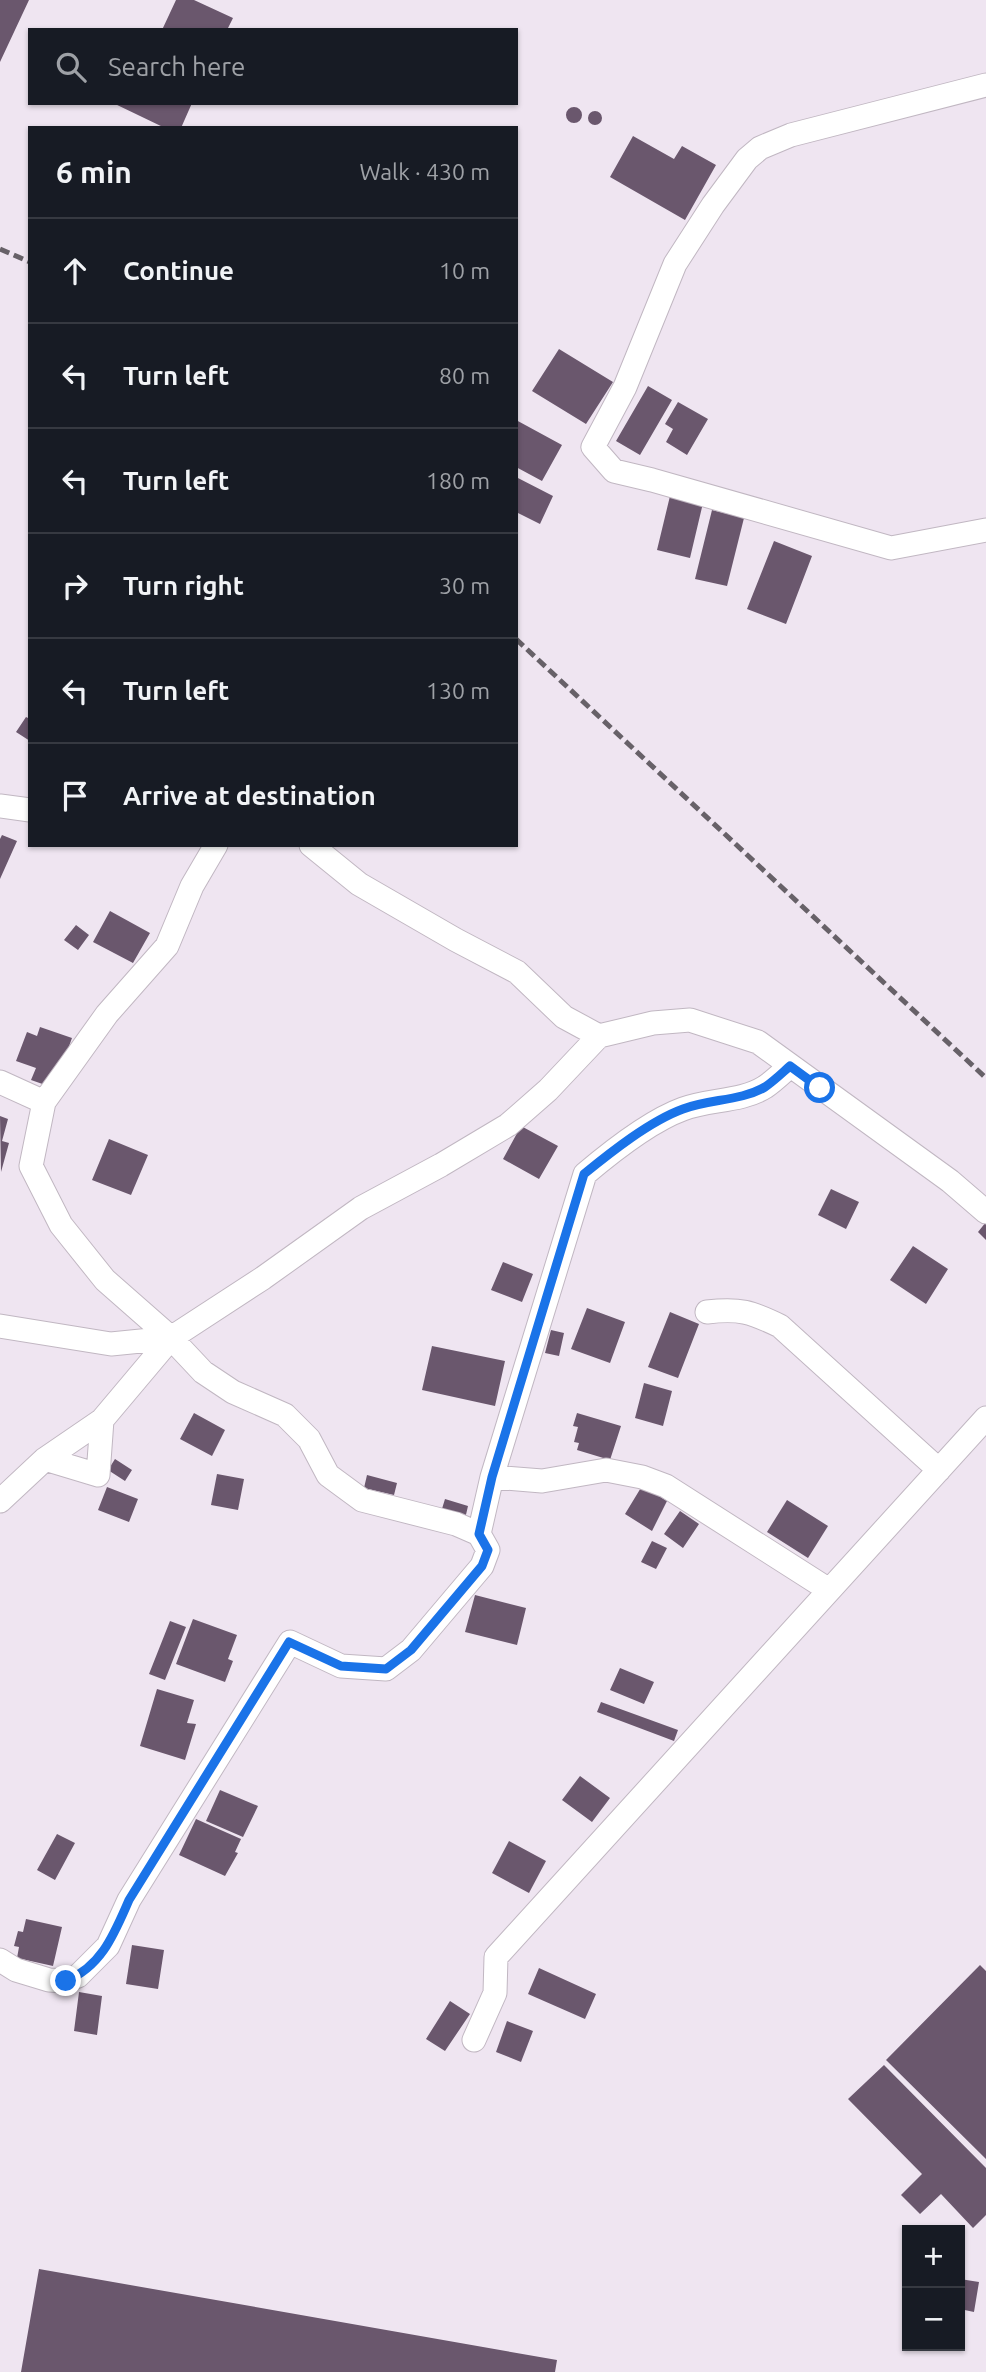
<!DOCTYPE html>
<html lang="en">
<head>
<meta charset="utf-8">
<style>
	:root { --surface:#171b24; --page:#20242c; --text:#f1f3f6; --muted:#9ea1a6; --line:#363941 }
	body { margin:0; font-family:Ubuntu,sans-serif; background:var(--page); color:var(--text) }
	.controls { position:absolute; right:21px; bottom:21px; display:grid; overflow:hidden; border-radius:0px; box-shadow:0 2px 5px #0004 }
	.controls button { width:63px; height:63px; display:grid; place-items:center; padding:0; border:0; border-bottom:2px solid var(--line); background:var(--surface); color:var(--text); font:35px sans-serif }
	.stop { position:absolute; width:21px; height:21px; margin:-16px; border:5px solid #1a73e8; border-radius:50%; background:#fff }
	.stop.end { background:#1a73e8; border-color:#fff; box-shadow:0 2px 7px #0008 }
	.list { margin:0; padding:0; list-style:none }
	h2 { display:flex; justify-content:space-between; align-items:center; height:91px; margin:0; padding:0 28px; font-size:30px }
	h2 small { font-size:23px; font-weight:400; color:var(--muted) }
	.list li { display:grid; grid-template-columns:46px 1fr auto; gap:21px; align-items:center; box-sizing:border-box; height:105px; padding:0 28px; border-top:2px solid var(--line) }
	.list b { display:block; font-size:26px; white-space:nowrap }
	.list em { font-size:23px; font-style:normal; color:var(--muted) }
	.icon { flex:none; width:38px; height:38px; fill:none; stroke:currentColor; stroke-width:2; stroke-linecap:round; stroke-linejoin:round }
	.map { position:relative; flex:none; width:986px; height:2372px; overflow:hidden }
	.search { position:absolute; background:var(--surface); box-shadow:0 2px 5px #0004; left:28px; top:28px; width:490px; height:77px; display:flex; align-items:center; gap:18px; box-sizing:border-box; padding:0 24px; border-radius:0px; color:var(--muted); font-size:26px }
	.panel { position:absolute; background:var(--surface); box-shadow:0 2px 5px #0004; left:28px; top:126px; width:490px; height:721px; border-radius:0px }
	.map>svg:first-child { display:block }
	.building { fill:#6a576d }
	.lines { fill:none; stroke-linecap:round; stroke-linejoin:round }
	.minor-casing { stroke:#c1b7c2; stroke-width:25 }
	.minor { stroke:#fff; stroke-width:23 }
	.rail { stroke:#676168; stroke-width:5; stroke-dasharray:10 5; stroke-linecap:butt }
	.route { stroke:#1a73e8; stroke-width:9 }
</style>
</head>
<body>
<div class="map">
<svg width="986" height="2372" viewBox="0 0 986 2372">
	<rect width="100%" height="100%" fill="#efe5f1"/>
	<path class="building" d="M0 0H29L0 62Z
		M176 0H194L233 18 227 30H162Z
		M113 103H192L181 128H165Z
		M566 115a8 8 0 1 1 16 0a8 8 0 1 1-16 0Z
		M588 118a7 7 0 1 1 14 0a7 7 0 1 1-14 0Z
		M633 136 674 159 682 146 716 165 685 220 610 177Z
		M559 349 613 382 586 424 532 391Z
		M648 386 672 400 640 455 616 441Z
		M678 402 708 419 687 455 666 442 673 429 665 424Z
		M516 420 562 445 542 481 516 467Z
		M516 477 553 496 540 524 516 512Z
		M670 496 703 503 690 558 657 550Z
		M712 510 744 518 727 586 695 579Z
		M774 541 812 556 786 624 747 609Z
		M26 717 30 719V741L16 732Z
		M2 835 17 841 0 879V839Z
		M110 911 150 933 133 963 93 942Z
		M76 925 89 935 78 950 64 940Z
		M40 1027 72 1038 54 1088 31 1080 36 1068 16 1061 27 1032 37 1036Z
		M0 1116 8 1119 2 1141 9 1143 1 1172Z
		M521 1126 558 1146 539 1179 503 1159Z
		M109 1139 148 1155 131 1195 92 1180Z
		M831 1189 859 1202 846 1229 818 1215Z
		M986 1222V1240L978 1232Z
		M913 1246 948 1269 926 1304 890 1280Z
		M503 1262 533 1274 522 1302 491 1290Z
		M587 1308 625 1322 610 1363 571 1349Z
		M670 1312 699 1324 678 1378 648 1367Z
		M551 1330 564 1333 559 1356 545 1353Z
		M432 1346 505 1361 495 1406 422 1390Z
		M644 1383 672 1391 663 1426 635 1418Z
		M194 1413 225 1430 212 1456 180 1439Z
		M577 1413 621 1426 610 1460 577 1450 579 1443 574 1442 578 1427 573 1426Z
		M115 1459 132 1470 125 1481 108 1470Z
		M217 1474 244 1479 238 1510 211 1505Z
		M367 1475 397 1483 394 1495 364 1488Z
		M642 1486 667 1501 652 1531 625 1514Z
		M107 1487 138 1499 129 1522 98 1510Z
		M445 1499 468 1506 465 1519 441 1512Z
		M787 1500 828 1526 808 1558 767 1532Z
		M680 1511 699 1524 683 1548 664 1534Z
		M652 1541 667 1548 656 1569 641 1562Z
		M475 1595 526 1608 517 1645 465 1632Z
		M193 1619 237 1635 228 1659 233 1661 225 1682 176 1664Z
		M170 1621 186 1627 165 1680 149 1674Z
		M620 1668 654 1682 644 1704 610 1690Z
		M157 1689 194 1700 187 1723 196 1724 185 1760 140 1746Z
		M601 1702 678 1730 674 1741 597 1712Z
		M580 1776 610 1798 592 1822 562 1800Z
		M220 1790 258 1806 243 1837 206 1821Z
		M196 1819 241 1839 235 1852 238 1853 225 1876 179 1855Z
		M57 1834 75 1843 55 1880 37 1870Z
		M509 1841 546 1861 529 1893 492 1873Z
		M26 1919 62 1927 53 1966 17 1958 19 1947 14 1946 18 1931 23 1932Z
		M132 1945 164 1950 158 1989 126 1984Z
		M980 1965 986 1971V2159L886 2060Z
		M539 1968 596 1994 585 2019 528 1994Z
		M79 1992 102 1996 97 2035 74 2031Z
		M450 2001 470 2014 445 2051 426 2039Z
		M507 2021 533 2031 521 2062 496 2052Z
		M884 2065 986 2168V2215L973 2228 941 2194 920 2214 901 2195 922 2174 848 2099Z
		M39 2269 557 2360 555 2372H21Z
		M960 2279 979 2282 974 2312 960 2309Z"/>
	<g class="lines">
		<g class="minor-casing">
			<path id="minor" d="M986 85 791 135 760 148 747 159 713 205 675 264 625 387 593 447 614 471 652 480 891 548 986 530
				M0 806 30 810
				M311 845 359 884 456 940 517 972 564 1017 599 1036
				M0 1082 44 1102
				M707 1312C740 1308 751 1312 780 1326L939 1470
				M0 1326 111 1344 171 1338
				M45 1459 98 1475 102 1420
				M492 1477 585 1174C611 1152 650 1121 683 1109 709 1099 741 1102 765 1087 774 1081 782 1073 790 1066
				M0 1501 45 1459 102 1420 171 1338 263 1278 361 1208 441 1165 508 1125 548 1090 599 1036 653 1023 690 1020 758 1042 950 1181 986 1212
				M479 1534 492 1477 542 1481 606 1470 642 1477 666 1486 829 1590
				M0 1960 16 1970 49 1980 66 1981 78 1976 108 1946 129 1900 290 1642 341 1666 386 1669 411 1650 482 1566 488 1550 479 1534 456 1524 362 1500 328 1475 309 1439 285 1415 233 1392 203 1372 171 1338 105 1280 61 1225 31 1166 44 1102 107 1014 167 946 192 886 216 845
				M474 2040 495 1993 496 1957 986 1418"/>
		</g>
		<use href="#minor" class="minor"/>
		<path class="rail" d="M0 249 30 262
			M516 639 986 1078"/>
	</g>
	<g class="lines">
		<path class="route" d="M66 1981C102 1966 114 1934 129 1900L289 1642 341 1666 386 1669 411 1650 482 1566 488 1550 479 1534 492 1477 584 1174C611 1152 650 1121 683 1109 709 1099 741 1101 765 1087 774 1081 782 1073 790 1066L820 1088"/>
	</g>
</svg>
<div class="controls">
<button>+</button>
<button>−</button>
</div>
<div class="stop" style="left:820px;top:1088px"></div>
<div class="stop end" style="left:66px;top:1981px"></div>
<div class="search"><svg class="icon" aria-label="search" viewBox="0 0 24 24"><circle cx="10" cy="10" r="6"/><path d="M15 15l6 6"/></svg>Search here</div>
<section class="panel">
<h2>6 min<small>Walk · 430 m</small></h2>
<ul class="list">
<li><svg class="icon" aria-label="ahead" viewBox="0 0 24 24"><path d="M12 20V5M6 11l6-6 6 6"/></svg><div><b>Continue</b></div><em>10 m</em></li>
<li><svg class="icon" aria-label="left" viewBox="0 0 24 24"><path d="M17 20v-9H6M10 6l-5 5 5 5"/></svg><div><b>Turn left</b></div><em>80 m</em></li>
<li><svg class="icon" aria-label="left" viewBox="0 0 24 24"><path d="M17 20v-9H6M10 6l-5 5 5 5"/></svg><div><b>Turn left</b></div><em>180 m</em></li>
<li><svg class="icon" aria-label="right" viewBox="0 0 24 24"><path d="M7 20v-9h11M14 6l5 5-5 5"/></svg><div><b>Turn right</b></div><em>30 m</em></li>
<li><svg class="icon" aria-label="left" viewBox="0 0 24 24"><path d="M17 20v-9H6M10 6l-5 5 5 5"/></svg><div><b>Turn left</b></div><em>130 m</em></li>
<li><svg class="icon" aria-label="arrive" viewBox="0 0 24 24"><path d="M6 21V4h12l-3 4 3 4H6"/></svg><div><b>Arrive at destination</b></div></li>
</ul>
</section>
</div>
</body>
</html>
